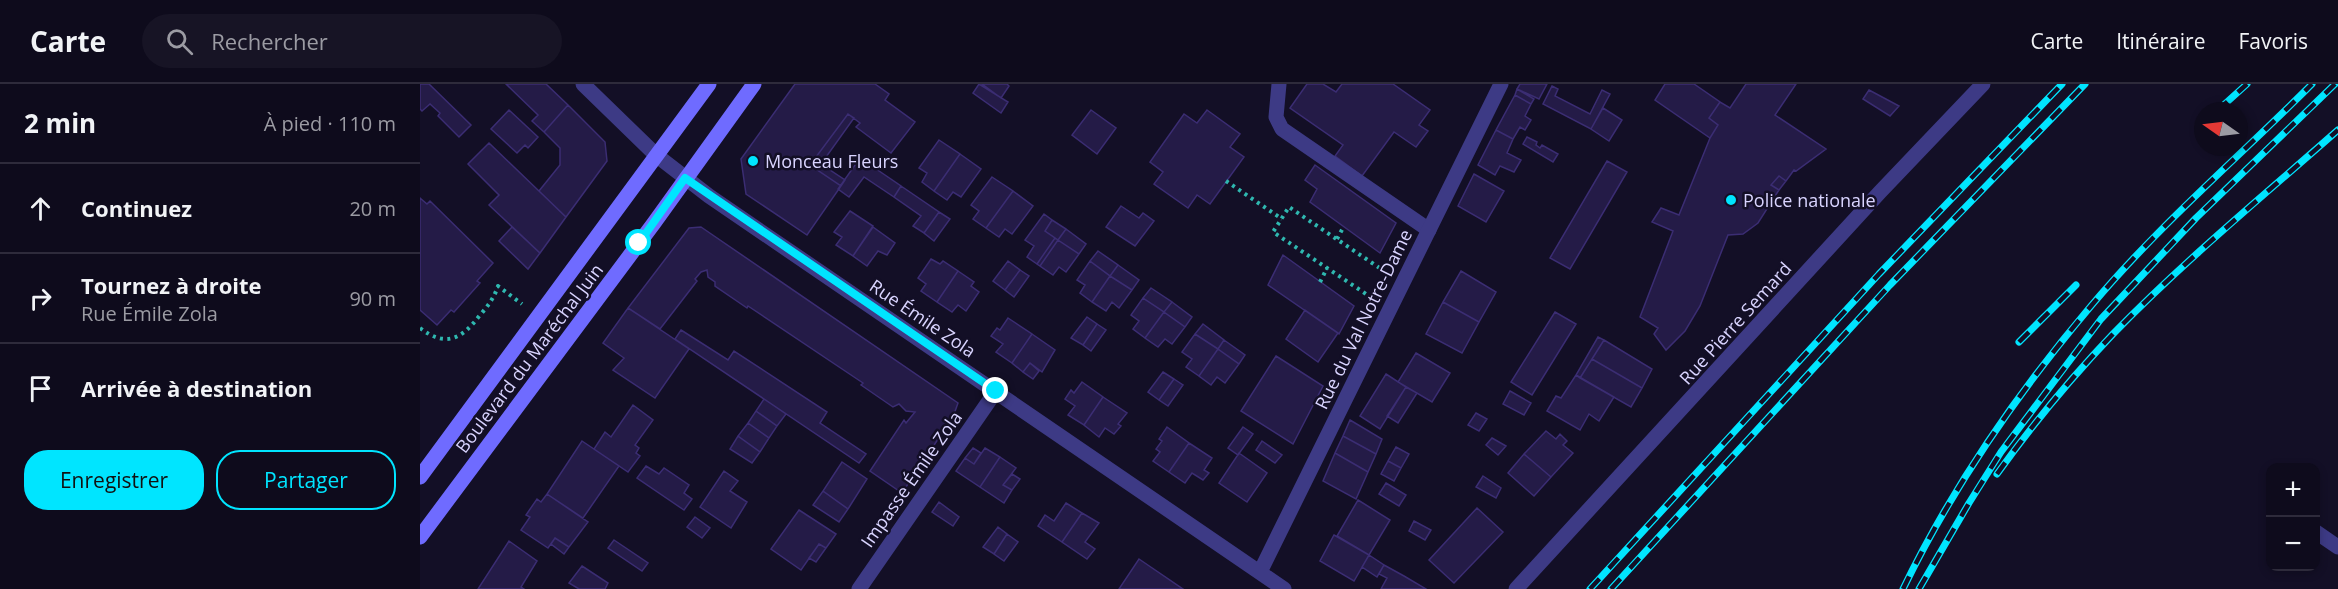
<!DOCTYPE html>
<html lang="fr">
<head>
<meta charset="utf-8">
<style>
	:root { --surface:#0e0b1c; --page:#171425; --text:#f1f3f6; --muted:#9b9ba3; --line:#2e2b3b; --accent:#00e5ff }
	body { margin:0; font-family:"Open Sans",sans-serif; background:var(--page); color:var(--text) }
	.controls { position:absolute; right:18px; bottom:18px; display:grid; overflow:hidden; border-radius:12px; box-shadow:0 3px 9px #0003 }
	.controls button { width:54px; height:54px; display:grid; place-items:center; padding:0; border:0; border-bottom:2px solid var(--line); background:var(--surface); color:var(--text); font:30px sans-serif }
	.compass { position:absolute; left:1774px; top:18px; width:54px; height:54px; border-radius:50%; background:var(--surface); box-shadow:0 3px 9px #0003; rotate:284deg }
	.stop { position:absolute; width:18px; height:18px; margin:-14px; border:4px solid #00e5ff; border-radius:50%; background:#fff }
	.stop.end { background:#00e5ff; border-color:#fff; box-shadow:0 2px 6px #0008 }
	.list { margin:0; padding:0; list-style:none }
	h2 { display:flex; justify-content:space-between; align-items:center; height:78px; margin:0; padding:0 24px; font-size:26px }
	h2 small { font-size:20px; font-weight:400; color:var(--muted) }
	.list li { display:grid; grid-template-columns:39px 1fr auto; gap:18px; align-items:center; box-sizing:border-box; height:90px; padding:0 24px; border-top:2px solid var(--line) }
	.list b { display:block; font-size:22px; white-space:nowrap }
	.list p { margin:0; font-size:20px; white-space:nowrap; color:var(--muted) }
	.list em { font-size:20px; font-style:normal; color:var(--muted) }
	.actions { display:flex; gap:12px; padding:18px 24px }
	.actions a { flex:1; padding:14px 0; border:2px solid var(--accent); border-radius:24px; text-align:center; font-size:21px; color:var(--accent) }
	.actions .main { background:var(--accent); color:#111 }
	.icon { flex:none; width:33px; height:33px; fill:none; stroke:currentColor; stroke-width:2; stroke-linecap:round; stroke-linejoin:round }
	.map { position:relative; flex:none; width:1918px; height:505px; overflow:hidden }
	header { display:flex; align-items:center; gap:36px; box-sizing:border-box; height:84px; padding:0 30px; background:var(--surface); border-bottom:2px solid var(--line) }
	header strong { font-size:28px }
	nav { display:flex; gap:33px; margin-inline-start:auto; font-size:21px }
	.search { width:420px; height:54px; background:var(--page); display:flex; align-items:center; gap:15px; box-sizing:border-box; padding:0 21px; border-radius:33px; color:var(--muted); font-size:22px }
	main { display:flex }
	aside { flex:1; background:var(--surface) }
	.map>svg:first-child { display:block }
	.building { fill:#241b47; stroke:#3b2d73; stroke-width:1.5 }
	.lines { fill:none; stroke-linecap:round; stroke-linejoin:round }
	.path { stroke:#2fb8b0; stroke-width:4; stroke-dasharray:3 4.5; stroke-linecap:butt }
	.service { stroke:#3d3a85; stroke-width:15 }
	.minor { stroke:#3d3a85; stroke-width:15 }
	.secondary { stroke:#6f6bff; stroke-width:15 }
	.rail-casing { stroke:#00e5ff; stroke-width:7 }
	.rail { stroke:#130f26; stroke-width:4.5; stroke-dasharray:14; stroke-linecap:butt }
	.route { stroke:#00e5ff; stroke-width:8 }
	.poi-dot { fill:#00e5ff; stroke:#130f26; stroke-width:2 }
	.labels { text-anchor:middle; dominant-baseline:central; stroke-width:5; stroke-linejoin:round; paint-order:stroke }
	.poi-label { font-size:18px; fill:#d9d4ff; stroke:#130f26; text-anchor:start }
	.street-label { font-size:18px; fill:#d9d4ff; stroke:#130f26 }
</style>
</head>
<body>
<header>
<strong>Carte</strong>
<div class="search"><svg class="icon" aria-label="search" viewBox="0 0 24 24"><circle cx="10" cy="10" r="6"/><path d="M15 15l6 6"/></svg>Rechercher</div>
<nav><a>Carte</a><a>Itinéraire</a><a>Favoris</a></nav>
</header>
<main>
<aside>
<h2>2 min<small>À pied · 110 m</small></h2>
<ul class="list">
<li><svg class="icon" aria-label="ahead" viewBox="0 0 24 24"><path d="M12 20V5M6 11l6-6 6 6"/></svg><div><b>Continuez</b></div><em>20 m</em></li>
<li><svg class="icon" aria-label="right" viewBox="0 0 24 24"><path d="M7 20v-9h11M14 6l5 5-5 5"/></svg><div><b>Tournez à droite</b><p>Rue Émile Zola</p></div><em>90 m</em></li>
<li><svg class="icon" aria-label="arrive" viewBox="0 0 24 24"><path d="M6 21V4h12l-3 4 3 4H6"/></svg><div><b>Arrivée à destination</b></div></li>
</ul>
<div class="actions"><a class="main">Enregistrer</a><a>Partager</a></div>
</aside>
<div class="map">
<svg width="1918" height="505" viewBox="0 0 1918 505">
	<rect width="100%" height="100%" fill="#130f26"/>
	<path class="building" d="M0 0H9L51 41 39 53 18 32 20 29 10 20 2 27 0 25Z
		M86 0H126L148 21 124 48 112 37 118 31Z
		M375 0H455L469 10 465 16 495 38 471 69 436 43 440 39 428 30 390 81 421 102 387 151 326 110 321 75Z
		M559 0 588 18 581 29 553 9Z
		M562 0H587L589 2 581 14Z
		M887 0H903L916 8 922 0H973L1010 26 999 41 1008 47 996 63 974 48 942 92 915 72 923 61 870 24Z
		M1100 0H1127L1119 15 1097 5Z
		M1245 0H1274L1300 18 1289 34 1298 41 1290 54 1235 16Z
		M1326 0H1376L1355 31 1406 65 1376 87 1374 86 1366 97 1359 92 1351 101 1359 106 1338 139 1323 150 1308 151 1280 222 1265 247 1246 266 1234 250 1238 244 1220 233 1253 147 1232 138 1241 124 1259 131 1290 54 1298 41 1289 34 1300 18 1310 24Z
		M1132 2 1138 5 1135 12 1170 30 1182 6 1190 10 1171 45 1123 20Z
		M1097 5 1114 15 1111 20 1095 11Z
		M1449 6 1479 22 1470 32 1443 15Z
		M1095 11 1111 20 1105 32 1111 36 1105 46 1100 43 1093 55 1076 46Z
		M148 21 185 58 187 77 146 133 119 107 140 81V64L124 48Z
		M1183 24 1202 36 1189 57 1171 45Z
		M89 26 118 53 108 64 105 61 97 69 71 45Z
		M671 26 696 44 677 70 652 51Z
		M787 26 820 50 810 63 824 73 790 120 777 111 768 124 734 100 743 88 730 78 764 30 777 39Z
		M428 30 434 34 401 80 425 96 421 102 390 81Z
		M1076 46 1093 55 1087 69 1101 76 1094 88 1080 82 1075 91 1058 81Z
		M1107 53 1117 58 1116 61 1120 64 1122 61 1138 70 1133 78 1103 60Z
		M519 56 540 70 514 107 502 98 507 89 499 84Z
		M69 59 146 133 120 169 69 121 79 111 48 80Z
		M540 70 561 85 541 113 533 108 527 116 514 107Z
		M440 74 481 102 474 113 444 93 429 113 418 105Z
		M1187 77 1207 88 1150 185 1130 174Z
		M895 81 976 139 960 169 890 118 897 105 885 96Z
		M1054 90 1084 107 1066 138 1038 122Z
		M1359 92 1366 97 1359 106 1351 101Z
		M572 93 593 107 566 144 553 135 559 127 551 121Z
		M481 102 519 128 504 149 493 142 501 132 474 113Z
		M593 107 613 122 592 150 585 145 579 153 566 144Z
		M0 114 7 120 10 117 73 179 57 197 60 199 34 228 31 226 17 241 0 226Z
		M701 122 719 134 723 129 734 137 715 162 686 143Z
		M430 127 453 142 433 172 416 161 422 153 414 148Z
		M519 128 530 135 514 157 504 149Z
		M624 130 632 136 625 147 635 154 617 180 607 173 614 162 605 156Z
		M632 136 646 145 638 156 625 147Z
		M92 143 120 169 108 185 79 157Z
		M281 143 538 319 533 333 482 409 450 387 484 336 486 339 495 328 486 327 479 320 473 323 441 301 443 299 328 222 327 224 295 202V198L288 193 287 186 281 188 275 195 277 197 240 245 208 224 269 144Z
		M453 143 475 159 467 171 458 167 447 182 433 172Z
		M646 145 666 160 659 170 638 156Z
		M635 154 638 156 620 182 617 180Z
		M638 156 659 170 646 188 639 183 633 191 620 182Z
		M678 167 698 181 690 192 670 177Z
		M863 171 934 222 919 250 848 201Z
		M511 175 520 180 523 177 538 187 517 218 501 207 506 200 498 194Z
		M588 177 600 186 585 206 573 197Z
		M670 177 690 192 672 218 660 209 665 201 657 196Z
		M698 181 719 196 712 206 690 192Z
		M600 186 609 192 594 213 585 206Z
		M538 187 554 198 551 202 559 208 546 227 538 221 532 228 517 218Z
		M1041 187 1076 208 1059 238 1023 218Z
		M690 192 712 206 699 224 692 218 686 227 672 218Z
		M731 204 752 218 744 228 723 214Z
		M723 214 744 228 725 254 713 245 719 237 711 231Z
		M752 218 772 233 765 243 744 228Z
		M1023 218 1059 238 1042 269 1006 250Z
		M208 224 269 265 235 314 193 286 204 274 183 259Z
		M885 226 918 249 898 278 866 255Z
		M744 228 765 243 752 260 745 255 738 263 725 254Z
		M1135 228 1156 240 1112 311 1091 298Z
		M667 233 677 240 663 261 651 254Z
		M588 234 612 250 592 279 576 268 583 260 571 252 577 244 580 246Z
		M677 240 686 246 671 267 663 261Z
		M783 240 804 256 798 265 775 250Z
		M261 246 308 276 314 267 407 328 400 339 446 370 439 379 255 255Z
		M612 250 635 266 622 288 610 279 603 288 592 279Z
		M775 250 798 265 779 292 766 283 772 275 762 268Z
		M1178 253 1184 256 1160 294 1156 291Z
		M804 256 825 271 819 280 798 265Z
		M1184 256 1232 285 1222 304 1172 275Z
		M798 265 819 280 805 299 797 293 791 301 779 292Z
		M996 269 1030 289 1012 318 978 298Z
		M856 272 903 302 873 360 821 327Z
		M1172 275 1222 304 1211 323 1160 294Z
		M610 279 619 287 613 295 603 288Z
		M743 288 754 295 739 316 728 308Z
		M966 290 986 303 960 345 940 332Z
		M1156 291 1194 313 1179 337 1169 330 1160 346 1127 327 1136 312 1141 314Z
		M754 295 763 301 748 322 739 316Z
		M662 298 683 313 664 341 648 331 655 322 645 315 651 306 654 309Z
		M986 303 997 309 978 339 967 332Z
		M1090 307 1111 319 1104 331 1083 320Z
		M683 313 707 329 698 340 701 342 694 350 685 344 679 353 664 341Z
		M344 315 366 330 357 342 336 327Z
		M213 321 233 336 215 361 219 364 216 369 220 372 208 388 174 365 185 348 191 353Z
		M336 327 357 342 349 354 328 339Z
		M1056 329 1067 335 1059 347 1048 341Z
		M930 336 962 355 956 370 923 352Z
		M328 339 349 354 340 368 318 352Z
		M747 343 769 359 749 388 733 377 740 368 736 365 742 357 739 355Z
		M823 343 833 350 818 371 808 364Z
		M1126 347 1136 355 1140 350 1147 357 1143 361 1153 369 1131 393 1104 370Z
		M318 352 340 368 332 379 310 365Z
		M923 352 956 370 948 388 915 369Z
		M1072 354 1086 362 1078 371 1066 361Z
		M162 357 199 382 163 434 127 410Z
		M842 357 862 371 855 379 836 366Z
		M769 359 792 374 784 386 789 389 783 396 772 389 765 399 749 388Z
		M976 363 989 370 981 384 968 377Z
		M553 364 561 369 554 380 545 374Z
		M565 364 580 373 560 403 536 387 545 374 554 380Z
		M819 369 847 389 827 418 799 399Z
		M915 369 948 388 936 415 903 397Z
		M1104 370 1131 393 1114 412 1088 389Z
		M580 373 596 384 583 401 592 406 584 419 560 403Z
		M968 377 981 384 974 397 961 390Z
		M422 378 447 395 428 425 403 407Z
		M226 382 239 390 244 384 269 401 264 409 272 415 264 426 217 394Z
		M304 387 318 397 310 407 327 418 311 444 280 423Z
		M592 390 600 395 592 406 583 401Z
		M1063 392 1081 404 1076 414 1056 403Z
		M966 399 986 411 979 422 959 410Z
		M403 407 428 425 419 438 393 421Z
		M127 410 168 438 149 463 135 454 128 464 101 446 110 433 106 431 117 415 121 418Z
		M938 416 970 436 949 471 917 452Z
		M519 418 539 433 533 442 512 428Z
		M646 419 662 429 642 458 618 442 625 431 634 437Z
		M1057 424 1083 448 1034 499 1009 476Z
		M379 426 416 450 406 464 399 460 381 486 351 465Z
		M662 429 679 439 665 458 675 465 667 475 642 458Z
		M275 433 290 444 282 454 267 443Z
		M994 437 1011 446 1005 456 989 447Z
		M578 443 587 450 574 470 563 463Z
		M587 450 598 458 584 477 574 470Z
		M914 451 949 471 934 497 900 477Z
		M135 454 149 463 144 470 131 460Z
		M194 456 228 479 222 487 188 464Z
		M89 457 117 477 101 503 104 505H58Z
		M399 460 406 464 396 478 389 474Z
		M949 471 964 481 957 493 942 483Z
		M719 475 763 505H699Z
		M964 481 984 492 1006 505H961L967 494 959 490Z
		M162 482 188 499 185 505H159L149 499Z"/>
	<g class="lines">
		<path class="path" d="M806 97 862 135
			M917 155 924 142
			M900 198 907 184
			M952 214 853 148 869 123 964 187
			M0 244C26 264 42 255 60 231 68 222 74 214 78 202L102 220"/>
		<path class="service" d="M859 0 856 33 862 45 1009 146
			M1896 448 1918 463"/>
		<path class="minor" d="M163 0 236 71 289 112 864 505
			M840 488 1081 0
			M439 505 576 307
			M1096 505 1460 108 1563 0"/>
		<path class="secondary" d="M0 393 289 0
			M0 453 234 139 334 0"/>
		<g class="rail-casing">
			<path id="rail" d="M1797 27 1827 0
				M1599 258 1656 201
				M1577 390C1612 341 1651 294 1693 250 1763 178 1842 113 1918 46
				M1170 505 1459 190 1642 0
				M1191 505 1470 201 1665 0
				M1483 505C1532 404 1598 308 1671 222 1738 142 1818 74 1892 0
				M1499 505 1549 419 1581 368 1681 235 1776 134 1915 0"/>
		</g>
		<use href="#rail" class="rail"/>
	</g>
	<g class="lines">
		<path class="route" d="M219 159 265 94 576 307"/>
	</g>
	<g class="poi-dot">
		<circle cx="333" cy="77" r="6"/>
		<circle cx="1311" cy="116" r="6"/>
	</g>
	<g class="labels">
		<g class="poi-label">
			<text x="345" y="77">Monceau Fleurs</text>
			<text x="1323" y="116">Police nationale</text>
		</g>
		<g class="street-label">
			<text transform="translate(503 234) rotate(34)">Rue Émile Zola</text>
			<text transform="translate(943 235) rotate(-64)">Rue du Val Notre-Dame</text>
			<text transform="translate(1315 239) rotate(-48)">Rue Pierre Semard</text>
			<text transform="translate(109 274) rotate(-53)">Boulevard du Maréchal Juin</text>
			<text transform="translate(491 395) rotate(-55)">Impasse Émile Zola</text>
		</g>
	</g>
</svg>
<div class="controls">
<button>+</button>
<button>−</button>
</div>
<svg class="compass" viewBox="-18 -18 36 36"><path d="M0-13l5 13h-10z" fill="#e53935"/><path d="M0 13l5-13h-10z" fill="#9b9ba3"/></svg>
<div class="stop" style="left:219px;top:159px"></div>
<div class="stop end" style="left:576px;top:307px"></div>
</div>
</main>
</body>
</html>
